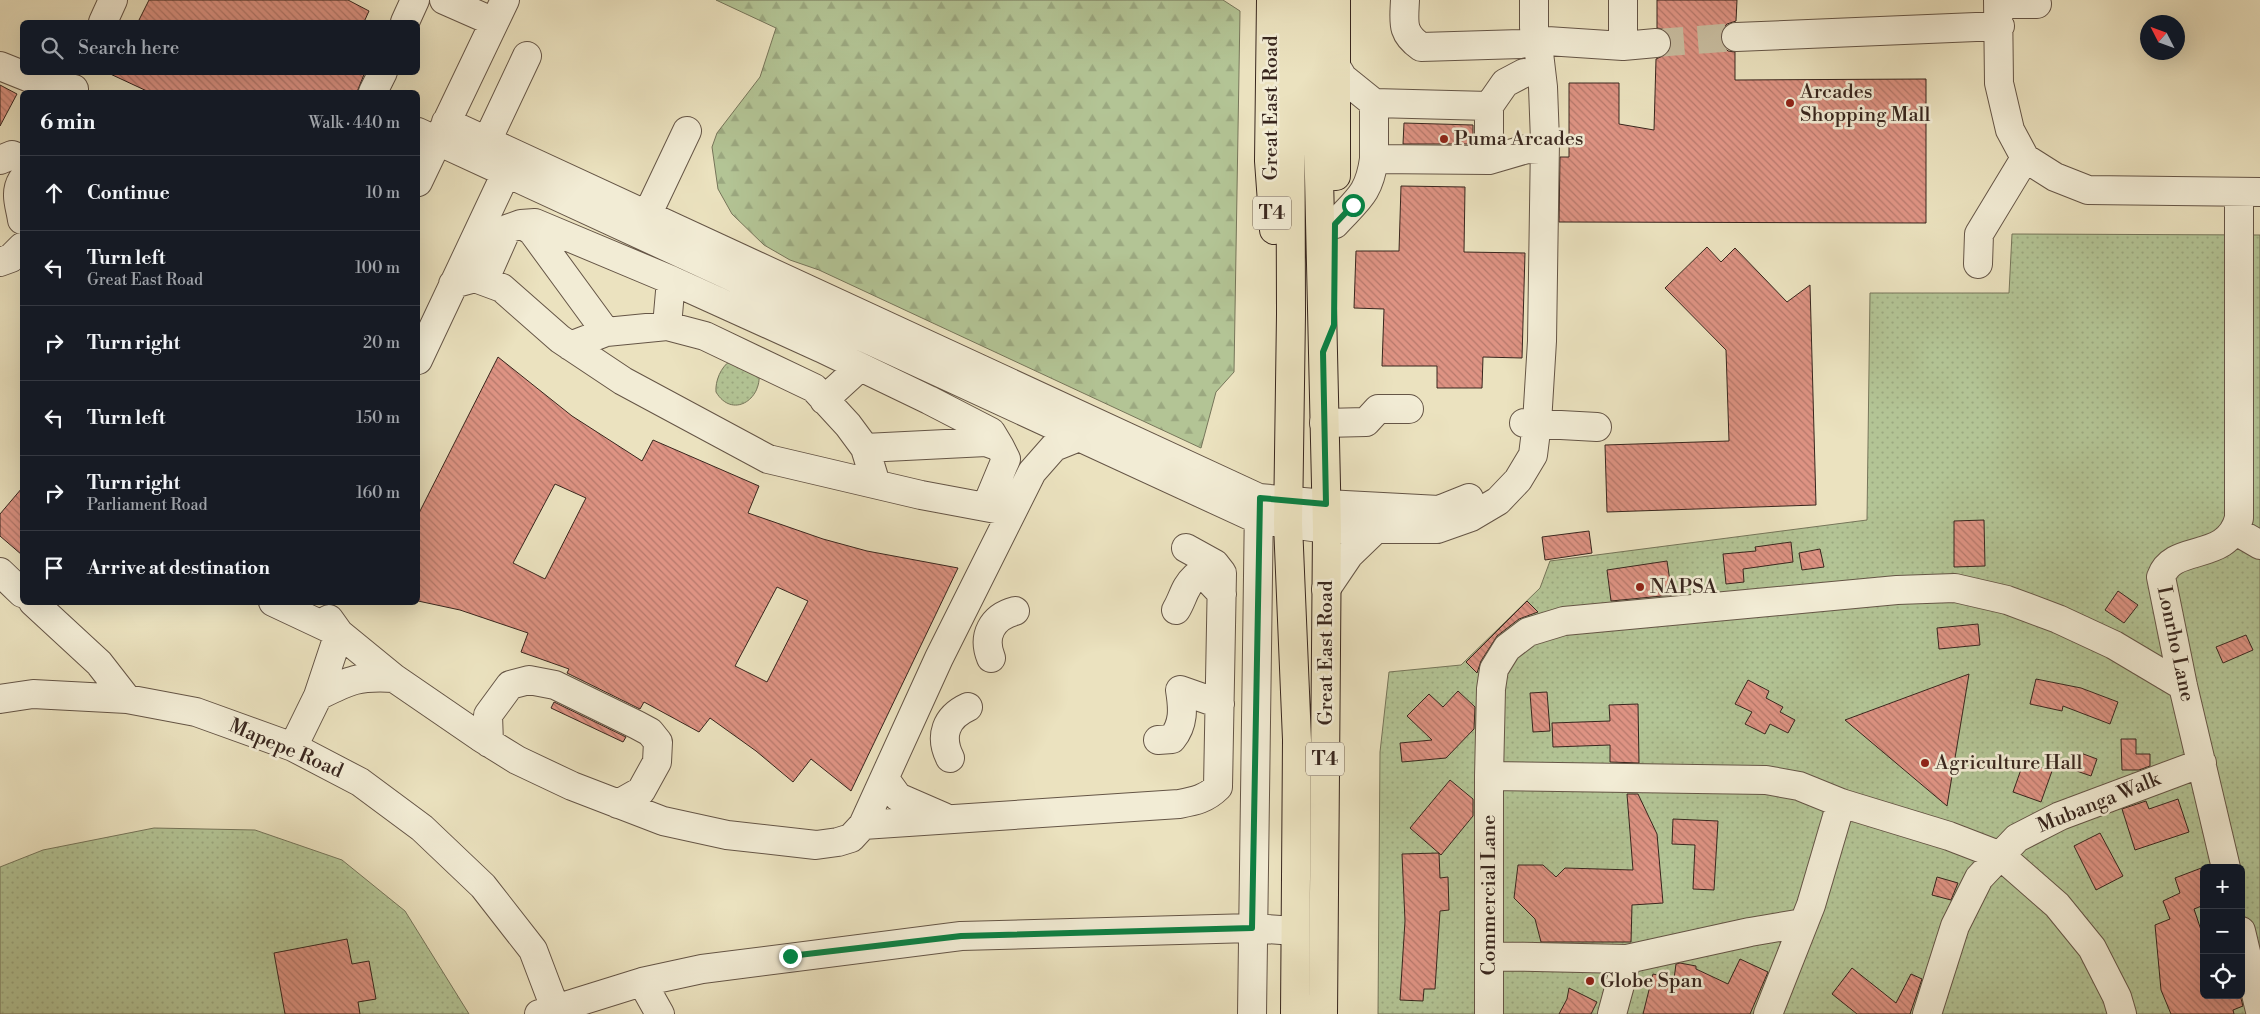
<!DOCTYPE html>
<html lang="en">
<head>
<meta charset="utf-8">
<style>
	:root { --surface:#171b24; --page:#242831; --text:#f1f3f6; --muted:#9ea1a6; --line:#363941 }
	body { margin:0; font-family:"Libre Bodoni",serif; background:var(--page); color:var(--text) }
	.controls { position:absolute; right:15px; bottom:15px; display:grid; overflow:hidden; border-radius:8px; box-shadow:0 5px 20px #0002 }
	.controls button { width:45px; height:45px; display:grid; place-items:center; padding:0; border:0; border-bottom:1px solid var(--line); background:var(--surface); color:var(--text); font:25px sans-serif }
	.compass { position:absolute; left:2140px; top:15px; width:45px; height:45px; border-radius:50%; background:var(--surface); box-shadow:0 5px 20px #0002; rotate:312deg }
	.stop { position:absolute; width:15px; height:15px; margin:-11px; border:4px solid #0b8043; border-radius:50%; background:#fff }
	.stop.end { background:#0b8043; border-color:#fff; box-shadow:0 1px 5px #0008 }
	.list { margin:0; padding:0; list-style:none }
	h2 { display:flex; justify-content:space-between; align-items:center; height:65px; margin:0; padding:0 20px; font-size:21px }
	h2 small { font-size:16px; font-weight:400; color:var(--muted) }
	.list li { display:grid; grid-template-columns:32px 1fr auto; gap:15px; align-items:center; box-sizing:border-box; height:75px; padding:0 20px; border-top:1px solid var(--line) }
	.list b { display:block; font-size:19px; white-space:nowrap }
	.list p { margin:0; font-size:16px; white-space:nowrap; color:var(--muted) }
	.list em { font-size:16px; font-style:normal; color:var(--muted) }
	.icon { flex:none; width:28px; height:28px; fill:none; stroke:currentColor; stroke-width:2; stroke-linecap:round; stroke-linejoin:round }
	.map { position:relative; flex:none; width:2260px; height:1014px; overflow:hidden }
	.search { position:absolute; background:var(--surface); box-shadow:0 5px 20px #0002; left:20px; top:20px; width:400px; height:55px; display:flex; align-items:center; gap:12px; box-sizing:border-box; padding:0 18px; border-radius:8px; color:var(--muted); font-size:19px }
	.panel { position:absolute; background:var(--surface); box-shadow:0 5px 20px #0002; left:20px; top:90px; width:400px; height:515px; border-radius:8px }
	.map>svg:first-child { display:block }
	.grass { fill:url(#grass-dots); stroke:#76755a; fill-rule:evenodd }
	.forest { fill:url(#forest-firs); stroke:#76755a }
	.building { fill:url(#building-back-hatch); stroke:#38261e; fill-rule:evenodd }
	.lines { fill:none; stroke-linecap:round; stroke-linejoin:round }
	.minor-tunnel { stroke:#c7bc9f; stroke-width:28; stroke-dasharray:28 14; stroke-linecap:butt }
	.minor-casing { stroke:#655546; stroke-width:30 }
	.major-casing { stroke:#38261e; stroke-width:30 }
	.minor { stroke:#f2ecd5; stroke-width:28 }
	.major { stroke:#ebe2bf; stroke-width:28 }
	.route { stroke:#0b8043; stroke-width:6 }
	.poi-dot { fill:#8f2418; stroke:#f2ecd5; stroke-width:2 }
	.labels { text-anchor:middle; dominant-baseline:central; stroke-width:5; stroke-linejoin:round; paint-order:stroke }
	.shield { fill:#f2ecd5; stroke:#706155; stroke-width:1 }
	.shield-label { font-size:19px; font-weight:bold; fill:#38261e }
	.poi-label { font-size:20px; fill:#38261e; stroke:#f2ecd5; text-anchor:start }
	.street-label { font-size:20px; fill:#38261e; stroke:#f2ecd5 }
</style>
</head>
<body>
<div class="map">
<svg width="2260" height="1014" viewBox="0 0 2260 1014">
	<defs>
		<pattern id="grass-dots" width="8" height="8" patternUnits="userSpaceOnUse" patternTransform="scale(1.25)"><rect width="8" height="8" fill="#b3c495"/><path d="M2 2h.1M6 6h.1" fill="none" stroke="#9ba880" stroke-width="1.8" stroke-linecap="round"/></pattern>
		<pattern id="forest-firs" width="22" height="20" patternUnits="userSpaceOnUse" patternTransform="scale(1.25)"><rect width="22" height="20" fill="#b3c495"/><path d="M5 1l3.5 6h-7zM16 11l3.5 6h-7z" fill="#9ba880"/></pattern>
		<pattern id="building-back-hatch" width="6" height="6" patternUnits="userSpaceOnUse" patternTransform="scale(1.25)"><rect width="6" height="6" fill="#de9383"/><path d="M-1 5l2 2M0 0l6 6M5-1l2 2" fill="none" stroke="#b5786b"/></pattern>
	</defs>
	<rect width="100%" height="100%" fill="#ebe2bf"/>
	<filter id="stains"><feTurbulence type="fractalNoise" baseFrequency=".004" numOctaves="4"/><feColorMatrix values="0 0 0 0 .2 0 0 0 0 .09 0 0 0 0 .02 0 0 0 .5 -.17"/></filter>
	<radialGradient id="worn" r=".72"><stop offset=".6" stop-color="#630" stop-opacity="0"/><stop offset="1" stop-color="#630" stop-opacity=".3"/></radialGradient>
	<path class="grass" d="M2012 234 2260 235V1014H1378L1380 752 1389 672 1461 665 1540 588 1550 561 1867 520 1870 293H2009ZM2204 868H2241V995H2204Z
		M730 361 759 373C762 400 732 419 716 392 715 381 721 367 730 361Z
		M154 828 255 830 342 860 405 911 469 1014H0V867L43 850Z"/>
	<path class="forest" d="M716 0H1223L1240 11 1234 372 1216 392 1201 448 819 270 790 260 764 245 732 214 718 189 712 147 717 133 760 77 776 28Z"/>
	<path class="building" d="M149 0H348L369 11 364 22H138Z
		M1657 0H1737L1736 21 1727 24 1722 30 1720 37 1723 46 1728 51 1735 52V80L1926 79V223L1559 222 1560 157H1569V83H1619V124L1654 130 1656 59 1665 55 1670 50 1672 42 1668 34 1663 29 1657 28Z
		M106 72H365L357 92H149Z
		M0 85 17 94 0 126Z
		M1404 123 1473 125V144H1403Z
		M1401 186 1465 187 1464 252 1525 253 1522 358 1483 357 1482 388H1437V366H1382L1384 309 1354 308 1356 251H1399Z
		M1707 247 1721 262 1735 248 1787 302 1810 285 1816 505 1607 512 1605 445 1729 441 1726 350 1665 288Z
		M498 357 572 416 642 461 653 440 759 486 748 513 823 539 867 551 958 568 851 791 811 759 793 782 756 751 710 718 699 732 644 702 640 709 567 673 569 669 521 652 528 633 460 610 418 601V515ZM555 484 586 498 545 579 513 563ZM777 587 808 601 767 682 735 666Z
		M22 488V555L0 536V514Z
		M1984 520 1985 566 1954 567V521Z
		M1589 531 1592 553 1545 560 1542 537Z
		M1791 542 1793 562 1743 569 1744 582 1726 584 1723 554 1756 551 1755 547Z
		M1820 549 1824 567 1802 570 1799 553Z
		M1667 561 1672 595 1611 601 1607 570Z
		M2118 591 2138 605 2124 623 2105 610Z
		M1527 601 1538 612 1519 619 1497 636 1481 661 1477 673 1466 662Z
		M1978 624 1980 645 1939 649 1937 628Z
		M2246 635 2253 650 2223 663 2216 647Z
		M1969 674 1947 806 1845 720Z
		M2036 679 2081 688 2118 702 2110 724 2063 706 2062 711 2030 704Z
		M1748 680 1769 691 1766 698 1783 707 1780 712 1795 720 1788 733 1770 724 1765 734 1745 724 1752 712 1735 704Z
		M1458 691 1475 707 1474 729 1446 758 1402 762 1400 743 1432 740 1407 716 1429 694 1443 707Z
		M1547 692 1550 731 1533 732 1530 693Z
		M554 702 626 737 623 742 551 708Z
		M1638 704 1639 763 1610 762V745L1553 747 1552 723 1610 721 1609 705Z
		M2121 739H2136V754H2150V766L2139 770H2122Z
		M2078 752 2097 759 2091 776 2071 769Z
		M2024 761 2052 771 2041 802 2013 792Z
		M1450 780 1473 799V816L1441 855 1410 828Z
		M1627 794H1638L1657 834 1663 903 1632 905 1631 942H1541L1535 919 1514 898 1518 865H1543L1556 877 1565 868 1633 870Z
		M2178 799 2189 832 2135 850 2122 809 2146 801 2149 809Z
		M1673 819 1718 821 1714 890 1693 889 1695 845 1672 844Z
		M2100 833 2123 876 2096 890 2074 846Z
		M1439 853 1440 878 1448 877 1449 910 1440 911 1435 989H1424L1423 1001 1400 1000 1405 921 1402 854Z
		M2204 867V905L2194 909 2204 939V995H2240L2243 1006 2233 1010 2234 1014H2171L2161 990 2155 925 2170 919 2163 901 2180 893 2175 878Z
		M1937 877 1958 883 1951 900 1932 895Z
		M347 939 352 964 369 961 376 999 358 1002 360 1014H285L274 953Z
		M1740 959 1768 972 1750 1014H1643L1653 974 1674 979 1676 964 1680 963 1696 966V969L1728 984Z
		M1852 968 1896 1003 1911 974 1922 979 1910 1014H1857L1832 994Z
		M1569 988 1597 1002 1591 1014H1559L1567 999Z"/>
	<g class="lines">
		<path class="minor-tunnel" d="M1656 43 1736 37"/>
		<g class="minor-casing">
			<path id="minor" d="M444 0 494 22
				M1405 0C1404 23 1401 33 1421 47L1521 44
				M1534 0V28
				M1998 0 1999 83 2010 130 2025 158 2055 177 2088 190 2260 192
				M1998 4H2037
				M103 22 113 0
				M405 22 415 0
				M1736 37 2000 26
				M1547 41 1623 46V0
				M1623 46 1656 43
				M0 66 40 82 74 89
				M1337 68 1343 78 1374 103
				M373 92 383 72
				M1489 106 1505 83 1524 73
				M446 122 1259 498 1326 504 1439 510 1469 498
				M418 132 1259 520 1327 529H1437L1471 517 1498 501 1518 480 1533 455 1537 423 1542 341 1545 141 1543 87 1539 53
				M479 158 527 56
				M0 160 12 155 22 159
				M1489 160V106L1374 103V159L1489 160 1527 149 1544 150
				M22 180C14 193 20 206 22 220
				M418 182 505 0
				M521 224 535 223 671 280 821 348 929 400 991 432 1000 447
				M1335 224C1358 199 1369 194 1374 159
				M640 230 687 131
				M0 262 11 258 22 247
				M1978 264 1979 234 2025 158
				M484 281 507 229 521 224 532 231 606 332
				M453 284 475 278 502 288 560 339 623 381 768 459 921 495 1012 512
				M667 326 671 280
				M570 346 606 332 667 326 705 336 814 388 848 425 865 448 876 484
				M418 360 506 173
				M824 400 860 367
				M1324 423 1366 422 1378 409H1409
				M1524 423 1597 427
				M865 448 986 442 1000 447 1006 459 986 507
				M2236 531 2260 545
				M0 572 22 593
				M1326 589 1349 555 1375 530
				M33 602 99 663 127 699
				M273 602 339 633 394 678 480 737 517 760 572 786 663 821 727 835 816 845 838 842 851 838 863 825 939 658 1032 472 1054 447 1079 437
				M1176 610C1183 599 1184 587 1195 577L1207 578 1222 594
				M991 658C982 636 992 617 1015 611
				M318 696C350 680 357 676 394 678
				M0 699 33 694 127 699 196 712 293 747 360 782 422 828 483 886 533 950 555 1008
				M1158 740 1172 739C1184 724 1183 709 1180 690L1220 704
				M489 743 488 715 510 685 529 680 555 685 637 725 650 732 658 742 657 762 641 791 618 804
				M293 747 318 696 339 633 329 619
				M950 758C939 736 946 717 968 707
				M885 779 898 797 944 817
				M863 825 1179 804C1195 801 1206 799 1218 787L1222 573 1215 564 1186 548
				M2226 868 2183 686 2161 577C2173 542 2227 564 2239 518V192
				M2241 931 2260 1011
				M1489 956 1627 959 1750 932 1803 923
				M642 982 660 1014
				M539 1014 642 982 702 969 961 936 1252 928 1295 931
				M1252 1014 1259 503
				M1489 1014V776
				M1612 1014 1627 959
				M1768 1014 1811 905 1841 803
				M1927 1014 1955 926 1979 878 2017 838 2060 816 2202 763
				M2122 1014 2117 997 2092 948 2057 905 2001 856 1949 836 1841 803 1799 786 1766 780 1489 776 1491 689 1494 669 1507 648 1528 632 1564 621 1897 590 1955 588 2007 600 2058 619 2114 645 2183 686"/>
		</g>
		<g class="major-casing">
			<path id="major" d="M1271 0 1269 161 1274 230
				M1290 0 1291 314 1288 524 1297 740 1295 1014
				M1315 0 1327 529 1323 1014
				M1336 176V0"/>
		</g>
		<use href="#minor" class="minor"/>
		<use href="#major" class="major"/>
	</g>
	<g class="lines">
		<path class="route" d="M790 956 961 936 1252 928 1260 498 1326 504 1323 352 1334 325 1335 224 1353 205"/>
	</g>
	<g class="poi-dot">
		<circle cx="1790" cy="103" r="5"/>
		<circle cx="1444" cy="139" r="5"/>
		<circle cx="1640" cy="587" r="5"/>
		<circle cx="1925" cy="763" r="5"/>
		<circle cx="1590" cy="981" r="5"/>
	</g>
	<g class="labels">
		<g class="shield">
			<rect x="1253" y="196.5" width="38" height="33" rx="4"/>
			<rect x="1306" y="742.5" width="38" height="33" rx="4"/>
		</g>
		<g class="shield-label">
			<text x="1272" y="213">T4</text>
			<text x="1325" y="759">T4</text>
		</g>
		<g class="poi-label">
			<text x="1800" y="92">Arcades<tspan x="1800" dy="23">Shopping Mall</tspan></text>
			<text x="1454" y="139">Puma Arcades</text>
			<text x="1650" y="587">NAPSA</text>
			<text x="1935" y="763">Agriculture Hall</text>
			<text x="1600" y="981">Globe Span</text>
		</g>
		<g class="street-label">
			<text transform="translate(1271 108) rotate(-90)">Great East Road</text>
			<text transform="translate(2175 644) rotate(78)">Lonrho Lane</text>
			<text transform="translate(1326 653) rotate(-90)">Great East Road</text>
			<text transform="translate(286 749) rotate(23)">Mapepe Road</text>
			<text transform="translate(2099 803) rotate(-22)">Mubanga Walk</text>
			<text transform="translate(1489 895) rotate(-90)">Commercial Lane</text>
		</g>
	</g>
	<rect width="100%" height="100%" filter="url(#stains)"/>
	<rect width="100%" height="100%" fill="url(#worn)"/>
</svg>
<div class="controls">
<button>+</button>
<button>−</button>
<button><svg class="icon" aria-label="locate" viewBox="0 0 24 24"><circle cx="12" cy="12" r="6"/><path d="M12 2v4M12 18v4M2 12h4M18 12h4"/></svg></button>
</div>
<svg class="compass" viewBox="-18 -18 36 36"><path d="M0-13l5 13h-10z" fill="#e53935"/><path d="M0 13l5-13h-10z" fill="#9ea1a6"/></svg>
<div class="stop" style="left:1353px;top:205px"></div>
<div class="stop end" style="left:790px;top:956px"></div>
<div class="search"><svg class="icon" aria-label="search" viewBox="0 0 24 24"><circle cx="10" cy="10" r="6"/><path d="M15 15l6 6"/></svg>Search here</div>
<section class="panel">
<h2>6 min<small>Walk · 440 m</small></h2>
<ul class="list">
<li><svg class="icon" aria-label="ahead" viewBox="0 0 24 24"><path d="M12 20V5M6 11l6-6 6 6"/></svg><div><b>Continue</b></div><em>10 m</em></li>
<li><svg class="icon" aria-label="left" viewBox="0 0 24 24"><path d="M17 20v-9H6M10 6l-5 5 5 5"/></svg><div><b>Turn left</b><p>Great East Road</p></div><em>100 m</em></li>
<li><svg class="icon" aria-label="right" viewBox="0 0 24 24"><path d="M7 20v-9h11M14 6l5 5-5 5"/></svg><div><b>Turn right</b></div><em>20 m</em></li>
<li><svg class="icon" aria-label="left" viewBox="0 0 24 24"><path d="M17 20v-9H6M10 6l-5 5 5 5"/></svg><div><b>Turn left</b></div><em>150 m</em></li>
<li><svg class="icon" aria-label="right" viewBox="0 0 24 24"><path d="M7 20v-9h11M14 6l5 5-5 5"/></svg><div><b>Turn right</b><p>Parliament Road</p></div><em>160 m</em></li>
<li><svg class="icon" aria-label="arrive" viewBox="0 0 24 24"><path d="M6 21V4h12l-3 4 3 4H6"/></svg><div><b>Arrive at destination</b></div></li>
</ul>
</section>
</div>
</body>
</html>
